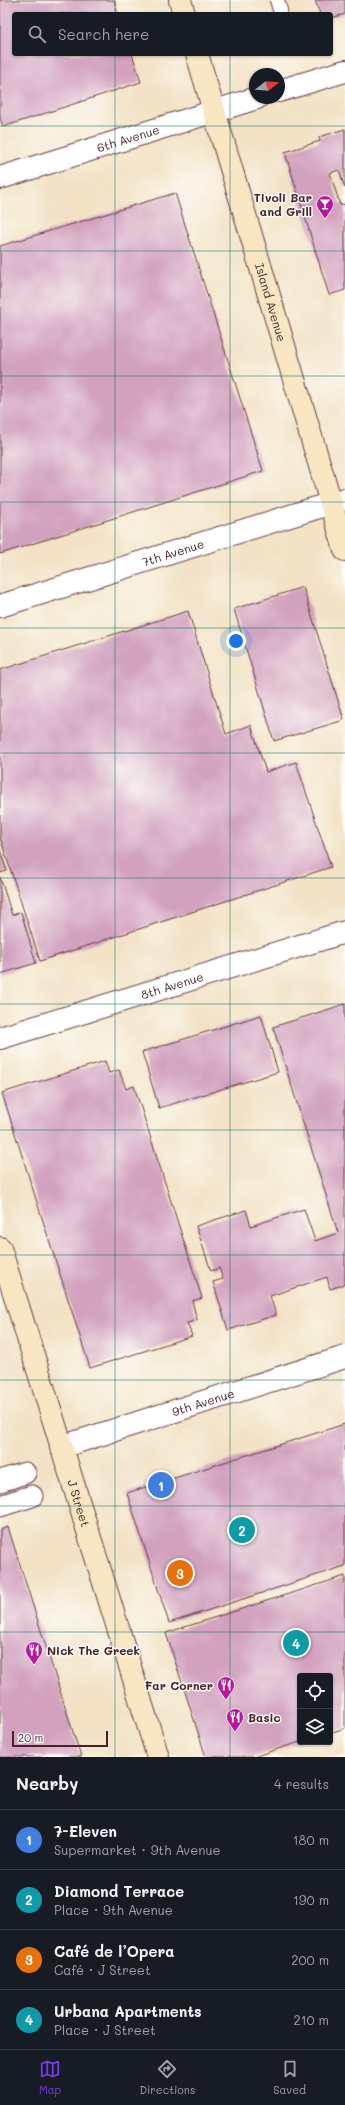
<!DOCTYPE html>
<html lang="en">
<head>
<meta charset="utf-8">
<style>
	:root { --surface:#171b24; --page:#242831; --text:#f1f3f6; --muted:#9ea1a6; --line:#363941; --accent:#7c3aed }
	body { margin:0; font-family:Mali,sans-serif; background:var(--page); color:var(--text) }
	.controls { position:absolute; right:12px; bottom:12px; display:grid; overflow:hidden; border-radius:4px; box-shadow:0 1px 3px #0004 }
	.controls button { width:36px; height:36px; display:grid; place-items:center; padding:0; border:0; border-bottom:1px solid var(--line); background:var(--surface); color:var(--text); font:20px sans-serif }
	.compass { position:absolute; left:249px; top:68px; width:36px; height:36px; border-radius:50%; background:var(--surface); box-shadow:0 1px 3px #0004; rotate:73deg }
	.scale { position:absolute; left:12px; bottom:10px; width:96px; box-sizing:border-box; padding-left:4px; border:2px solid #4a1f2b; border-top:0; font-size:11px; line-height:14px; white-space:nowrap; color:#4a1f2b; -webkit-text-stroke:3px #fdfcf7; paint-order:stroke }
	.you { position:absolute; left:236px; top:641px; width:14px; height:14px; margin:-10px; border:3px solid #fff; border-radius:50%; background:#1a73e8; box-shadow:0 0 0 6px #1a73e833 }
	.badge { display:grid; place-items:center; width:26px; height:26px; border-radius:50%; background:var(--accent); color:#fff; font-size:13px; font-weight:700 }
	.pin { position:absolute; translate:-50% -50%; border:2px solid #fff; box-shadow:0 1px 4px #0006 }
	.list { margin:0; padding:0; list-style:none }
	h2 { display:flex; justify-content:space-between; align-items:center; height:52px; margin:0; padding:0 16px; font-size:17px }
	h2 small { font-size:13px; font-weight:400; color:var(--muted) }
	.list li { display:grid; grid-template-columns:26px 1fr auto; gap:12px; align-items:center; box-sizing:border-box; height:60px; padding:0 16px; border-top:1px solid var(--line) }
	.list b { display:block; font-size:15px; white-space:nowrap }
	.list p { margin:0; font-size:13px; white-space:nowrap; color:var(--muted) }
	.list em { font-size:13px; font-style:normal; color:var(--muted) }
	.icon { flex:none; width:22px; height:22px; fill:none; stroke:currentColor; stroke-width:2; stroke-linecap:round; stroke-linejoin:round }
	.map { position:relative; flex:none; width:345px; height:1757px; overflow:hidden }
	.search { position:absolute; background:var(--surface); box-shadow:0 1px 3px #0004; left:12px; right:12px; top:12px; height:44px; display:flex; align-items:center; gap:10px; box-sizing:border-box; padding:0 14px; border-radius:4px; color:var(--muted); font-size:15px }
	.sheet { height:292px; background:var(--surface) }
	nav { display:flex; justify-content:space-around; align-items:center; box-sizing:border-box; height:56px; border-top:1px solid var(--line); background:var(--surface); font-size:11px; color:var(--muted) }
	nav a { display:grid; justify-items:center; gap:2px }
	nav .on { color:var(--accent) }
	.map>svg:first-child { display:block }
	.building { fill:#d1a1be }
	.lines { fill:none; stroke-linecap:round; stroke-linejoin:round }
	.service-casing { stroke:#633c42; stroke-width:16 }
	.pedestrian-casing { stroke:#633c42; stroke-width:23 }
	.minor-casing { stroke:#633c42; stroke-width:24 }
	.tertiary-casing { stroke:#633c42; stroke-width:24 }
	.secondary-casing { stroke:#633c42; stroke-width:24 }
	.service { stroke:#fff; stroke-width:14 }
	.pedestrian { stroke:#fff; stroke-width:21 }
	.minor { stroke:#fff; stroke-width:22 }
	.tertiary { stroke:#fff; stroke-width:22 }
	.secondary { stroke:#f9e7c3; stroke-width:22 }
	.grid { fill:none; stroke:#0f766e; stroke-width:1; stroke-opacity:0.55 }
	.labels { text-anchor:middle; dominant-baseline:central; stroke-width:3; stroke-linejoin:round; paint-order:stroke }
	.street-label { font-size:12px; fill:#4a1f2b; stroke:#fdfcf7 }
	.poi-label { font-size:12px; font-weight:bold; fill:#4a1f2b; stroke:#fdfcf7; text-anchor:end }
</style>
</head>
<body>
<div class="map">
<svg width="345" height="1757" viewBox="0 0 345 1757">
	<rect width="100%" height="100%" fill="#fdfcf7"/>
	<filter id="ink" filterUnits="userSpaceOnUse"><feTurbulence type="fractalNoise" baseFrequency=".025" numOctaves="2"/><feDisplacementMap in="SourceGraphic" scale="8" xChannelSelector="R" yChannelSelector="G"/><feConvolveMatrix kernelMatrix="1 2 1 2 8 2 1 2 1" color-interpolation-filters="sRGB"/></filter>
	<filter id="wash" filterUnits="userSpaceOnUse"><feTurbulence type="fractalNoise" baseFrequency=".012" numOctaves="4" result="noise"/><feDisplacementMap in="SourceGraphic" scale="16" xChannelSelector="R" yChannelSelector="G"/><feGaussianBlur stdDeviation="0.9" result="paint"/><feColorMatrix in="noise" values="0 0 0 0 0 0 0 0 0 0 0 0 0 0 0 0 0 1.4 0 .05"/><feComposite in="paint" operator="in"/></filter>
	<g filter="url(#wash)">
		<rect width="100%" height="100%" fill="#f3e2c5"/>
		<g id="blocks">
			<path class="building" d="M0 0H114L118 14H14V54H132L141 82 3 127 0 118Z
				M315 0H345V14L331 18V14H320Z
				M345 129V188L339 170 330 173 340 205 345 204V290L329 295 285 152 320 141 319 137Z
				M175 193 263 471 0 554V246Z
				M303 587 344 720 274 741 234 609Z
				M188 611 226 734 251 725 266 772 296 762 331 867 40 961 0 837V670Z
				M0 850 7 871 0 873Z
				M0 877 12 915 21 912 36 963 0 974Z
				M345 1004V1284L330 1289 327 1277 270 1296 276 1315 228 1330 213 1282 223 1279 219 1268 211 1271 196 1226 246 1210 251 1226 304 1209 315 1241 338 1233 273 1027Z
				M261 1015 278 1072 159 1108 142 1052Z
				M105 1061 109 1073 119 1070 126 1089 134 1086 202 1298 192 1301 197 1320 187 1323 192 1336 90 1368 2 1093Z
				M345 1424V1566L169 1623 127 1493Z
				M8 1527 81 1757H0V1530Z
				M345 1576V1728L330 1733V1676H300V1742L253 1757H206L166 1633Z"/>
		</g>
	</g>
	<g filter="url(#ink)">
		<use href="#blocks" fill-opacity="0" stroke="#633c42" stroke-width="1"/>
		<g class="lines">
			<g class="service-casing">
				<path id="service" d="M277 0 280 10"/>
			</g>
			<g class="pedestrian-casing">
				<path id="pedestrian" d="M0 1481 25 1473
					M0 1506 32 1496"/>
			</g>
			<g class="minor-casing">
				<g id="minor">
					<path id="s1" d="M61 1447 345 1357"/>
				</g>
			</g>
			<g class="tertiary-casing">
				<g id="tertiary">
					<path d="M279 91 345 71"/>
					<path id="s2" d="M0 178 257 98"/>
					<path id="s3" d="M0 606 345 499"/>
					<path id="s4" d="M0 1038 345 932"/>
				</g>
			</g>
			<g class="secondary-casing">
				<g id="secondary">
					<path d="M180 0 184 14"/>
					<path id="s5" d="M197 54 345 550"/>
					<path id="s6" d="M0 1248 158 1757"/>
				</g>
			</g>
			<use href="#service" class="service"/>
			<use href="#pedestrian" class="pedestrian"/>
			<use href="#minor" class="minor"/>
			<use href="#tertiary" class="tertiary"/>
			<use href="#secondary" class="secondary"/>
		</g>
	</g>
	<path class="grid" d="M115 0V14M230 0V14M115 54V1757M230 54V1757M0 126H345M0 251H345M0 376H345M0 502H345M0 628H345M0 753H345M0 878H345M0 1004H345M0 1130H345M0 1255H345M0 1380H345M0 1506H345M0 1632H345"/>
	<defs>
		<g id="bar-pin" transform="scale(0.9)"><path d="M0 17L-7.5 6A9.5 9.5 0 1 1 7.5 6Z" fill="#b5179e" stroke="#fdfcf7"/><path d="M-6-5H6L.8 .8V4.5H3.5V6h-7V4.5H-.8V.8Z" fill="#fff"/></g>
		<g id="restaurant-pin" transform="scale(0.9)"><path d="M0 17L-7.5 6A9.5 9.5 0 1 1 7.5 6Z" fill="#b5179e" stroke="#fdfcf7"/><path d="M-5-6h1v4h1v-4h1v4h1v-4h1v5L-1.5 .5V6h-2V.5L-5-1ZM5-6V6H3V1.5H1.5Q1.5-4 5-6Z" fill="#fff"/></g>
	</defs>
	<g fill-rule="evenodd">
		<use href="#bar-pin" x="325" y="204"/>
		<use href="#restaurant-pin" x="34" y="1650"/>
		<use href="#restaurant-pin" x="226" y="1685"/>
		<use href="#restaurant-pin" x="235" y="1717"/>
	</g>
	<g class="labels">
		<g class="street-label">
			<text stroke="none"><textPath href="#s2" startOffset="134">6th Avenue</textPath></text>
			<text stroke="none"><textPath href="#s5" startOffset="259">Island Avenue</textPath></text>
			<text stroke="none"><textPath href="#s3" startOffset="181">7th Avenue</textPath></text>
			<text stroke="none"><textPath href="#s4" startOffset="180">8th Avenue</textPath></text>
			<text stroke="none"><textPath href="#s1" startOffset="149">9th Avenue</textPath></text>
			<text stroke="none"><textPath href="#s6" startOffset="267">J Street</textPath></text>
		</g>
		<g class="poi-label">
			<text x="312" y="197">Tivoli Bar<tspan x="312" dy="14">and Grill</tspan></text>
			<text x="47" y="1650" text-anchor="start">Nick The Greek</text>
			<text x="213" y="1685">Far Corner</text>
			<text x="248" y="1717" text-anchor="start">Basic</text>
		</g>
	</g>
</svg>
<div class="controls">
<button><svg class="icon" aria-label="locate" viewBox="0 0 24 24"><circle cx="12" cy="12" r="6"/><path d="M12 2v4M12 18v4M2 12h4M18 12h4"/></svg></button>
<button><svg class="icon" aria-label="layers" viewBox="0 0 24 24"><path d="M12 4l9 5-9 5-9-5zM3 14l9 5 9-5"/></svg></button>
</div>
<svg class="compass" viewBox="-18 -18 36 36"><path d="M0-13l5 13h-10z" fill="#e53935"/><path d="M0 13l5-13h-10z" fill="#9ea1a6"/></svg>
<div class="scale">20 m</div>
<div class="you"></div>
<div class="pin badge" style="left:161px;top:1485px;background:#3f7fe0">1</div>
<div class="pin badge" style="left:242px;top:1530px;background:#0f9aa8">2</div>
<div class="pin badge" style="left:180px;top:1573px;background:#e8710a">3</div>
<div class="pin badge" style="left:296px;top:1643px;background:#0f9aa8">4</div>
<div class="search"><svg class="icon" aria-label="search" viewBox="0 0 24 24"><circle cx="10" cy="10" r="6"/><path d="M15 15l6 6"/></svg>Search here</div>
</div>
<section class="sheet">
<h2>Nearby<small>4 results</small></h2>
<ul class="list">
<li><span class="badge" style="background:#3f7fe0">1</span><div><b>7-Eleven</b><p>Supermarket · 9th Avenue</p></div><em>180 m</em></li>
<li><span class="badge" style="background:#0f9aa8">2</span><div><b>Diamond Terrace</b><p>Place · 9th Avenue</p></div><em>190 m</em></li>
<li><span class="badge" style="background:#e8710a">3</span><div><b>Café de l’Opera</b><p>Café · J Street</p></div><em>200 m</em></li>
<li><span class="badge" style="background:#0f9aa8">4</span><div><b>Urbana Apartments</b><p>Place · J Street</p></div><em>210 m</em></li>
</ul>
</section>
<nav>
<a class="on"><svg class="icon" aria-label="map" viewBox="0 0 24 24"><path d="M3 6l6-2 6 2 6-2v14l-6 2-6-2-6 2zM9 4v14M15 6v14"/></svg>Map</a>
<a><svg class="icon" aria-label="directions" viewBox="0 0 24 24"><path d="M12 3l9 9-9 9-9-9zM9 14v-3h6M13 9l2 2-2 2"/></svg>Directions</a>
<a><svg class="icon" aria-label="saved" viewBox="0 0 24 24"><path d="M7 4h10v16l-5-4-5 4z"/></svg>Saved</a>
</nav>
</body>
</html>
